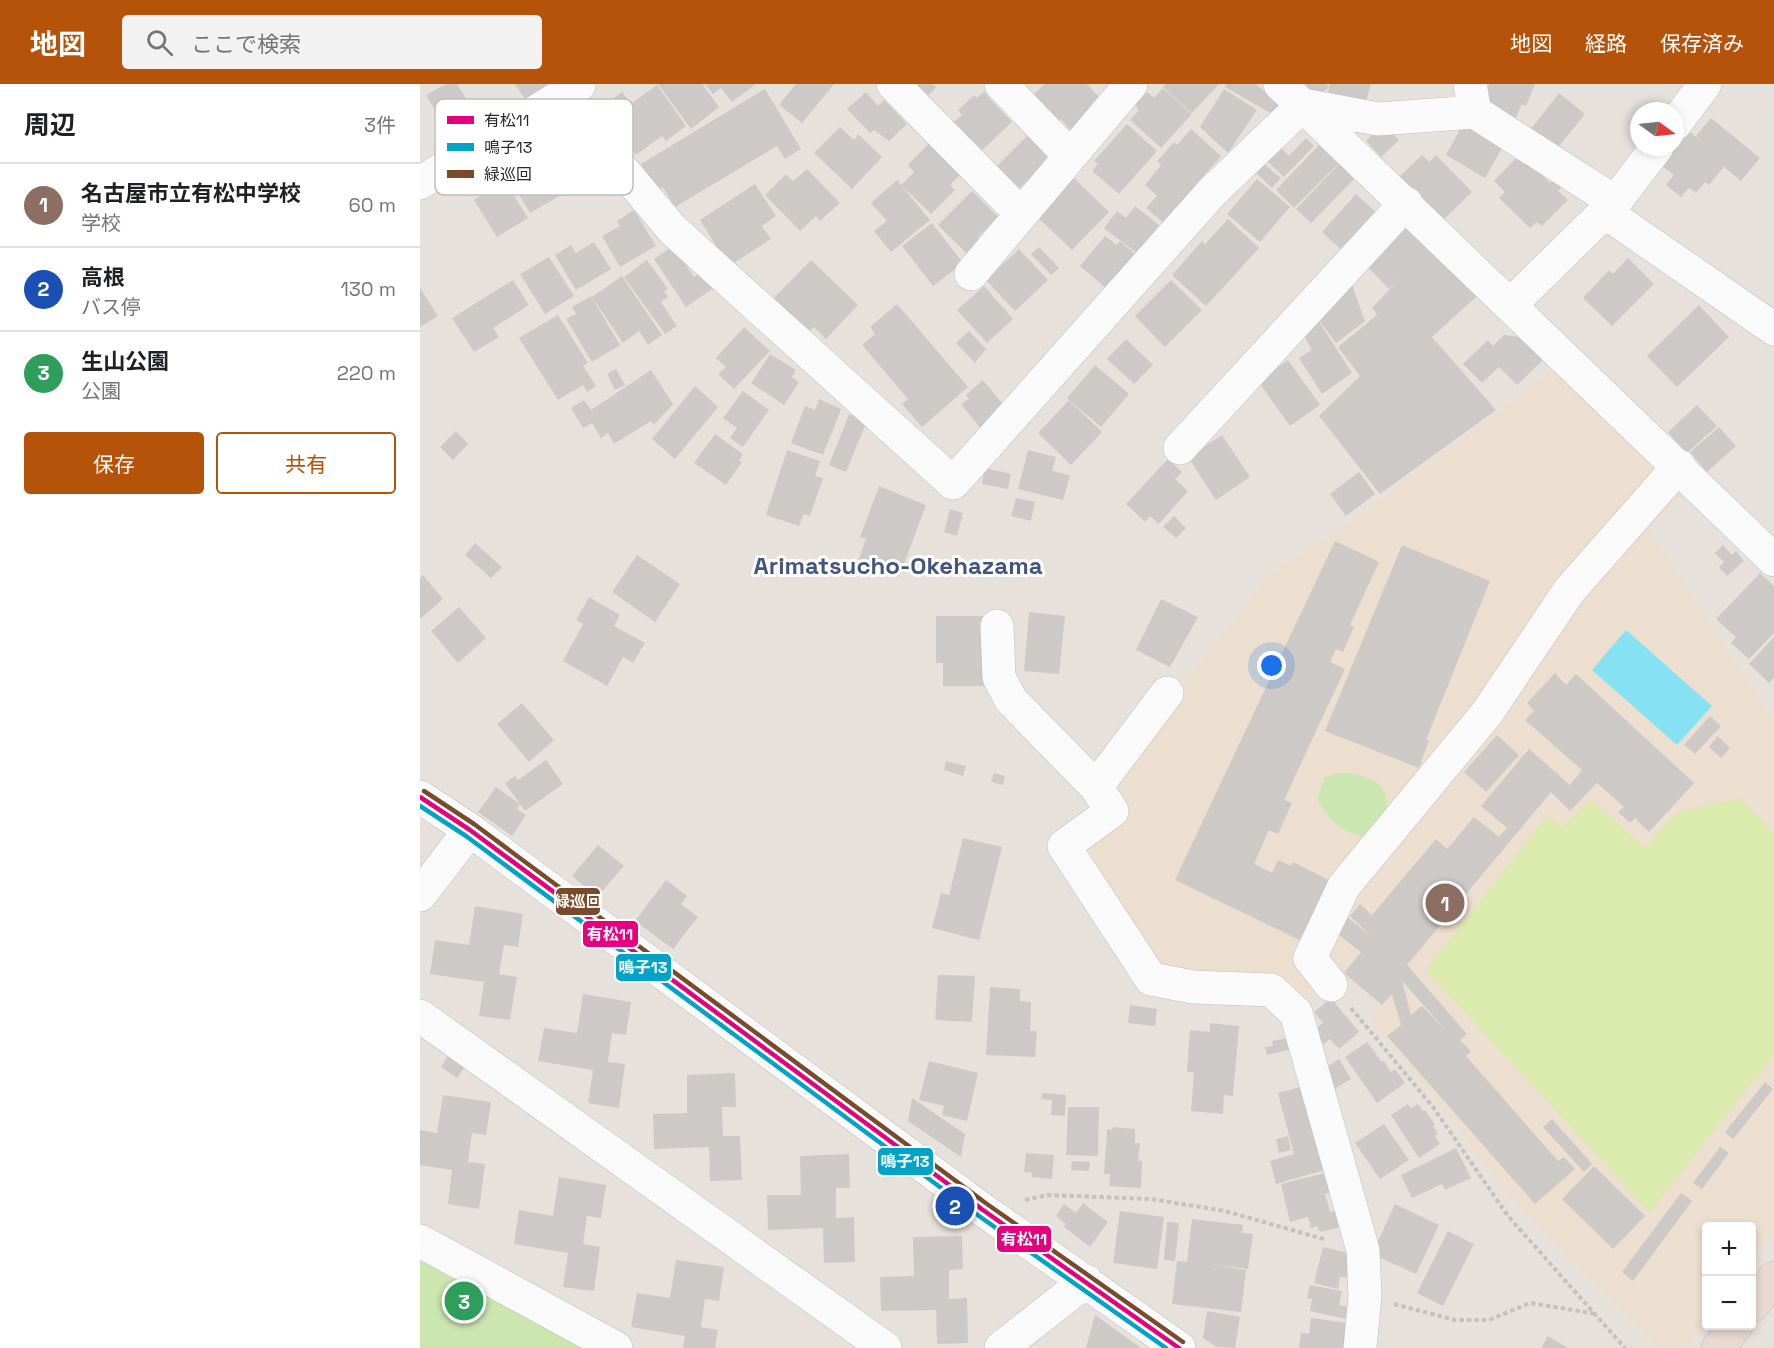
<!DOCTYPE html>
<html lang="ja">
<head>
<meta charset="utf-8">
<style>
	:root { --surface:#fff; --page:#f2f2f2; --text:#202124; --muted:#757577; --line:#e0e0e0; --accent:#b45309 }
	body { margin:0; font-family:"Space Grotesk","Noto Sans JP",sans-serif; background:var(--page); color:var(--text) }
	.controls { position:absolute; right:18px; bottom:18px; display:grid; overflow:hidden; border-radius:6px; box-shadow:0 3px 9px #0003 }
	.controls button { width:54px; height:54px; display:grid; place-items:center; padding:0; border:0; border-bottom:2px solid var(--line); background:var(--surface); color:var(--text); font:30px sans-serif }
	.compass { position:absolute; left:1210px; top:18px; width:54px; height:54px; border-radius:50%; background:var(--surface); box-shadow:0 3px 9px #0003; rotate:105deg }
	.you { position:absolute; left:852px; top:582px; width:21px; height:21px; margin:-15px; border:4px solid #fff; border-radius:50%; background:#1a73e8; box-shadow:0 0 0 9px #1a73e833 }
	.badge { display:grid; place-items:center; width:39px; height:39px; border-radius:50%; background:var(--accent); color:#fff; font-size:20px; font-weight:700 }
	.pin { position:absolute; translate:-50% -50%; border:3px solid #fff; box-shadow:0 2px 6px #0006 }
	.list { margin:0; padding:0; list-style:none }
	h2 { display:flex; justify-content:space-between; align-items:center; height:78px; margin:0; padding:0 24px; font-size:26px }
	h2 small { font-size:20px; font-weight:400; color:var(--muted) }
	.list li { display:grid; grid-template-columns:39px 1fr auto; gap:18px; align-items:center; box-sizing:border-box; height:84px; padding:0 24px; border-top:2px solid var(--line) }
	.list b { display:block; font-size:22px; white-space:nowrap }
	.list p { margin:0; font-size:20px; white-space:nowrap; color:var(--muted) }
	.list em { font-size:20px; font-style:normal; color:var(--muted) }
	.actions { display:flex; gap:12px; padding:18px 24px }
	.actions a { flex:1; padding:14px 0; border:2px solid var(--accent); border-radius:6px; text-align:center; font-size:21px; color:var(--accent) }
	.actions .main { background:var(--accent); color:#fff }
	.icon { flex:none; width:33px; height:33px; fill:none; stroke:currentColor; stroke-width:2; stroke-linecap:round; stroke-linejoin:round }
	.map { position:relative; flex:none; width:1354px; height:1264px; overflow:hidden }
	header { display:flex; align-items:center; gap:36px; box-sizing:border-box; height:84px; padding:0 30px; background:var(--accent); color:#fff }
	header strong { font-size:28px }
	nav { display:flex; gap:33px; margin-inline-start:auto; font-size:21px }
	.search { width:420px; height:54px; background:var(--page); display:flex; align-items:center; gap:15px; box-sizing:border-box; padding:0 21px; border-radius:6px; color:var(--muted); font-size:22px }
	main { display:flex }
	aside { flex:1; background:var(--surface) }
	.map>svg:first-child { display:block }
	.education { fill:#ecdfcf }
	.green { fill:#cce6b0 }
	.pitch { fill:#daebad }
	.water { fill:#86e2f2 }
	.building { fill:#cdc9c6; fill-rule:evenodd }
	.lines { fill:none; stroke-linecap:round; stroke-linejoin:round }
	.minor-casing { stroke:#bfbebf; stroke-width:34 }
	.highway-casing { stroke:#bfbdbb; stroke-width:34 }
	.path { stroke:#c3c2c1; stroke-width:4; stroke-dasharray:4.5 3; stroke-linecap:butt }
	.minor { stroke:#fbfafa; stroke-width:33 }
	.highway { stroke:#e8d9d2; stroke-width:33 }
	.bus-1-casing { stroke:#fff; stroke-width:9 }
	.bus-2-casing { stroke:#fff; stroke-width:9 }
	.bus-3-casing { stroke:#fff; stroke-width:9 }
	.bus-1 { stroke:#e5007d; stroke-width:4.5 }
	.bus-2 { stroke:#02a3c6; stroke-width:4.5 }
	.bus-3 { stroke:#7a4b2a; stroke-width:4.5 }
	.labels { text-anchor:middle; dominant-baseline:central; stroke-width:6; stroke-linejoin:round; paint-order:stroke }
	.quarter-label { font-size:24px; font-weight:bold; fill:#43547d; stroke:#fff }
	.key { fill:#fff; stroke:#bebebe; stroke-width:1.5 }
	.key-label { font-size:16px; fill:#282828 }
	.line-badge { stroke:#fff; stroke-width:2 }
	.badge-label { font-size:16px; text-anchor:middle; font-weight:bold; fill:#fff }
</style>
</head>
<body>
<header>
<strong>地図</strong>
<div class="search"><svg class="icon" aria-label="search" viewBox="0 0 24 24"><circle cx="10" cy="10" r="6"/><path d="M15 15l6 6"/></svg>ここで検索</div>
<nav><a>地図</a><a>経路</a><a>保存済み</a></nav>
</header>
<main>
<aside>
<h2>周辺<small>3件</small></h2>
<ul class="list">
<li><span class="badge" style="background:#8d6e63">1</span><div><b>名古屋市立有松中学校</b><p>学校</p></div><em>60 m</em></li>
<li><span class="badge" style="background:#1a4fb4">2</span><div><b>高根</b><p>バス停</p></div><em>130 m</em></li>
<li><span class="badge" style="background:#2e9e5b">3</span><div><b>生山公園</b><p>公園</p></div><em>220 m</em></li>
</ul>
<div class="actions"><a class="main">保存</a><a>共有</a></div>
</aside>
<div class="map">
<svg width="1354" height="1264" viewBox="0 0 1354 1264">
	<rect width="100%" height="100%" fill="#e7e1dc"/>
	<path class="education" d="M1134 286 1264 413 1228 444 1348 628 1354 633V1149L1332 1179V1142H1286V1237L1266 1264H1239L1092 1115 952 937 958 922 914 885 881 919 740 890 657 754 687 698 849 491 935 435Z"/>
	<path class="green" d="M915 689C941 688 978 698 964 733 962 740 954 747 950 752 922 751 911 738 897 715L905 694Z
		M0 1173 176 1264H0Z"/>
	<path class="pitch" d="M1320 714 1354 750V970L1230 1128 1006 886 1127 732 1142 743 1171 716 1225 764 1257 728Z"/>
	<path class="water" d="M1206 546 1292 622 1257 661 1172 586Z"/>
	<path class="building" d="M26 0H37L60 37 32 54 6 11Z
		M95 0H128L105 15Z
		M238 0H282L299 23 271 45Z
		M285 0H336L312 18 301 4 293 10Z
		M376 0H414L382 39 359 21Z
		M487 0H512L516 3 502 18Z
		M625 0H667L680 14 668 24 673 30 653 49 641 35 634 42 608 15Z
		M746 0H799L772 29 743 3Z
		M807 0H836L863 24 857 33 805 3Z
		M880 0H906L909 3 892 18Z
		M910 0H951L944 23 907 12Z
		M1069 0H1115L1106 22 1102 20 1095 36 1061 19Z
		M237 1 266 42 246 57 242 52 216 71 181 23 202 8 211 20Z
		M743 4 772 30 741 64 710 36 719 26 715 21 727 8 734 14Z
		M345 5 381 65 365 75 357 62 255 123 243 103 237 106 221 80Z
		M804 5 837 26 808 69 780 43Z
		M446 8 458 22 464 16 487 40 469 57 454 46 450 49 427 25Z
		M564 8 592 38 559 69 532 39 542 31 538 26 554 11 557 14Z
		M1139 9 1165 30 1135 67 1110 46Z
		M1047 33 1082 64 1065 94 1026 71Z
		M1291 34 1340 74 1321 97 1304 83 1308 78 1289 101 1285 98 1276 109 1269 104 1261 113 1246 101 1254 91 1242 82 1270 48 1285 60 1276 52Z
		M707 40 737 67 699 110 672 87 678 80 674 77Z
		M963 40 979 56 961 73 946 57Z
		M420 43 434 56 438 50 462 73 432 105 394 69Z
		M771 45 801 72 767 111 770 114 746 141 726 124 737 112 725 101 741 81 737 77 754 58 757 61Z
		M612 47 635 69 598 106 570 89Z
		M886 54 894 62 864 93 843 73 856 59 869 72Z
		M513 55 544 87 530 101 535 106 511 130 481 101 494 88 488 81Z
		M899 61 918 80 874 124 856 106Z
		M1100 70 1130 99 1136 93 1144 101 1138 107 1148 116 1122 142 1117 138 1110 144 1079 114 1085 108 1074 97Z
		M117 71 141 111 110 129 88 92 96 87 100 93 105 90 101 81Z
		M1002 71 1009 78 1016 71 1052 108 1020 139 976 96Z
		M839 76 861 94 852 104 832 85Z
		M919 80 934 95 891 139 876 125Z
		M387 85 420 119 400 137 396 132 380 147 345 111 366 90 373 97Z
		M80 90 108 134 77 153 54 116 69 106 65 99Z
		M654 94 689 128 652 166 613 129 633 116Z
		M837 95 870 123 840 158 807 130Z
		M477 96 510 136 471 168 454 147 467 137 451 119Z
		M335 100 356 132 342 142 351 155 309 182 280 136Z
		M552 107 578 133 558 153 564 159 550 173 518 141Z
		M936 110 959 131 925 169 902 148Z
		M715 122 739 141 718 170 684 144 697 127 706 134Z
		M214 126 236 162 200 183 182 152 200 142 197 137Z
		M808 135 839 164 786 222 752 191 782 157 785 160Z
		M512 139 543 179 513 202 482 162Z
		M983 140 1057 212 1012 253 1076 326 960 410 899 332 940 292 918 263 957 231 952 224 984 190 969 205 944 179Z
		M685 152 697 161 700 157 717 171 688 206 660 182Z
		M174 158 191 185 156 206 135 171 151 161 156 169Z
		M253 162 274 193 280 189 292 205 266 223 234 175Z
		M619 163 639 184 631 191 611 170Z
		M599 165 628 196 595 227 566 196Z
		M129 173 154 212 125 230 100 190Z
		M1208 174 1234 200 1192 242 1163 214 1189 186 1193 190Z
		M227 176 248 205 244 207 248 213 241 218 257 242 245 250 204 193Z
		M391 176 438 221 406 255 394 243 390 247 381 239 379 241 352 216Z
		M202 192 242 251 228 261 219 247 203 259 172 213Z
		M93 196 109 221 73 244 79 253 54 268 32 234Z
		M751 196 782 226 745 263 715 232Z
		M931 198 945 237 916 259 895 231Z
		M564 202 593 235 567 259 537 226Z
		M0 204 18 232 0 243Z
		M171 212 200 261 172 278 146 235 156 230 152 223Z
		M477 220 548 303 502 343 482 320 488 315 442 261 455 250 450 243Z
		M1279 221 1309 253 1257 303 1227 272Z
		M138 231 168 279 163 282 176 302 167 308 163 301 138 316 99 254Z
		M898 236 932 289 902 310 879 274 892 266 881 247Z
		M324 243 350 267 314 305 298 290 306 283 296 274Z
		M549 247 566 265 555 279 536 259Z
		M1084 251 1100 253 1123 276 1097 301 1079 283 1062 299 1043 280 1068 256 1073 262Z
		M706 255 733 281 714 300 687 275Z
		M350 270 376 286 372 293 379 298 364 321 331 299Z
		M868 276 900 321 870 342 838 297Z
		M675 281 709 310 681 343 647 314Z
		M196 285 205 301 195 306 187 290Z
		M231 286 253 320 234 341 231 337 194 360 188 349 181 354 172 339 163 344 151 324 164 316 171 326Z
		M563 296 586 324 561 345 541 320 549 315 546 311Z
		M275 302 298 323 255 375 232 355Z
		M323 307 349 326 323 363 310 354 317 344 303 334Z
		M399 315 421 325 403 371 371 359 385 322 395 326Z
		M649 316 682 348 651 381 618 349Z
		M1277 321 1297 342 1267 369 1248 348Z
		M429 330 447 337 426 388 409 381Z
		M1299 343 1316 362 1287 388 1270 368Z
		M36 347 48 360 33 376 20 363Z
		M295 350 323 370 319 376 322 378 306 401 274 379Z
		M802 351 830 393 796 416 768 373Z
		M367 366 400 377 395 392 403 394 390 432 384 430 379 442 346 431Z
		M608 366 636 373 632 387 650 391 643 416 598 405Z
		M748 375 762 388 755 395 768 407 739 440 730 432 725 438 706 420Z
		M565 384 591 390 588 405 562 400Z
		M939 388 955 410 926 432 910 410Z
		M459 402 506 421 479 493 438 477 446 455 440 453Z
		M596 414 615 418 611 437 591 432Z
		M530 425 543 429 537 452 524 448Z
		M754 432 766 444 756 454 743 443Z
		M915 457 959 478 930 541 934 543 923 568 916 565 910 578 925 585 864 716 872 719 858 750 849 746 834 780 852 789 858 776 871 782 873 778 911 797 903 813 953 854 930 832 940 820 952 831 1016 755 1027 765 1054 733 1079 753 1087 744 1061 722 1109 665 1150 701 1162 686 1105 636 1114 627 1107 619 1135 589 1146 601 1156 590 1274 699 1229 748 1215 734 1210 739 1198 728 1204 723 1177 699 1150 727 1131 708 987 881 1047 950 1040 956 1051 967 1046 972 1138 1077 1144 1073 1155 1085 1115 1120 967 952 981 941 972 910 962 921 924 889 941 868 894 832 882 857 755 796ZM982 897 1025 945 1002 922 991 931Z
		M55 459 82 483 71 494 45 471Z
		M982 461 1070 497 1006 656H1009L999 684 905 647Z
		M1303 461 1312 471 1316 467 1324 477 1307 492 1299 483 1304 478 1295 469Z
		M217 471 260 500 235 538 192 508Z
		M1340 489 1354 502V549L1329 575 1311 559 1316 553 1296 535Z
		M3 491 23 515 0 535V494Z
		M169 513 200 531 194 542 225 559 213 579 203 573 187 602 143 577 163 540 156 536Z
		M741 515 778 533 750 583 716 566Z
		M39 523 66 554 38 579 11 547Z
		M609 528 645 532 639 590 604 587Z
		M516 532H565L564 602H523V579H516Z
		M1354 553V594L1349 599 1329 580Z
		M102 619 134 656 109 678 77 640Z
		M1290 632 1301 642 1275 670 1264 661Z
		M1077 651 1099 671 1066 708 1044 688Z
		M1298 652 1310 664 1301 674 1289 663Z
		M126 676 143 700 105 727 100 720 97 725 106 731 92 752 58 728 76 703 100 720 85 699 95 692 98 696Z
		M526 677 546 682 543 692 524 686Z
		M574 689 585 692 583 701 571 698Z
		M543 754 582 763 559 856 512 844 521 809 529 811Z
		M178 761 204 782 177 813 152 792Z
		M246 796 267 812 261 820 278 833 253 865 215 837Z
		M55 822 103 830 98 863 84 861 79 890 97 893 90 936 59 932 64 898 10 890 15 856 49 861Z
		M518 891 555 892 552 938 515 936Z
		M570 903 600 905V917L611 918 610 947H617L615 973 566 971Z
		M163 910 211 918 206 951 192 949 188 978 205 980 199 1024 168 1019 173 986 118 977 124 944 157 949Z
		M911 914 939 948 919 965 910 955 904 960 893 947 903 939 894 928Z
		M710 921 737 925 735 942 708 939Z
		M790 939 819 942 813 1012 804 1011 803 1030 771 1027 774 988H767L770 946 790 948Z
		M869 954 872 965 847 971 845 963 853 962 852 957Z
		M947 958 962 978 964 977 971 988 975 985 985 999 957 1019 925 973Z
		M29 970 45 982 37 994 21 983Z
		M919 975 931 995 914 1005 902 986Z
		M509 977 558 989 547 1037 522 1031 524 1022 499 1016Z
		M315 989 316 1023H302L303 1052H320L322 1096 290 1097 289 1063 234 1065 233 1030 267 1029V991Z
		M1345 998 1353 1005 1313 1055 1305 1048Z
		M884 1002 908 1085 856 1100 850 1077 874 1070 858 1009Z
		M622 1009 646 1011 645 1032 631 1031 632 1016 621 1015Z
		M23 1011 71 1018 66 1051 52 1049 48 1078 65 1080 59 1125 28 1120 32 1086 0 1081V1046L17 1049Z
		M492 1014 545 1050 541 1073 488 1037Z
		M988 1020 991 1024 998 1020 1003 1027 1005 1026 1015 1041 1013 1042 1018 1050 1015 1052 1020 1060 999 1074 971 1031Z
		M648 1023H679L678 1072 646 1071Z
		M1132 1035 1172 1080 1164 1088 1123 1043Z
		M964 1040 989 1076 960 1095 935 1059Z
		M693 1043 715 1045V1059H720L718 1077H722L721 1104 689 1102 690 1090H684L687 1045 692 1046Z
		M868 1052 871 1066 859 1069 856 1055Z
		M1300 1063 1309 1069 1282 1105 1273 1099Z
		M1036 1064 1051 1094 1025 1106 1022 1100 992 1114 981 1091Z
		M606 1069 634 1071 632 1095 612 1093V1089L604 1088Z
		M429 1070 430 1104H416V1134L434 1133 435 1178 404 1179 403 1144 348 1146 347 1111H381L380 1072Z
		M652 1077 670 1078 669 1087 651 1086Z
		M1174 1082 1225 1132 1193 1165 1142 1115Z
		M909 1088 914 1107 905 1110 910 1128 916 1126 921 1143 900 1148 898 1142 891 1144 888 1133 870 1138 861 1100Z
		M139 1093 186 1101 181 1134 167 1132 163 1160 180 1163 174 1207 143 1203 148 1169 94 1160 99 1126 133 1132Z
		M1261 1109 1272 1117 1213 1197 1202 1188Z
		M663 1119 688 1138 670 1163 644 1143 646 1140 636 1132 644 1120 656 1129Z
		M975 1120 1019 1141 996 1190 952 1170Z
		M700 1127 744 1133 737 1185 693 1179Z
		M772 1135 823 1141 822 1149 833 1150 828 1185 784 1179 826 1186 821 1228 752 1220 757 1177 767 1178Z
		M747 1138 759 1139 755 1177 744 1176Z
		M1028 1147 1054 1160 1023 1222 997 1209Z
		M542 1152 543 1185 529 1186V1215L547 1214 548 1259 517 1260 516 1226 461 1227 460 1193 494 1192 493 1153Z
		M903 1163 932 1170 926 1194 920 1192 918 1205 894 1199Z
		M256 1176 304 1183 299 1217 285 1215 281 1243 298 1246 295 1264H263L265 1252 211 1243 217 1209 250 1214Z
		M890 1201 922 1207 919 1221 932 1224 930 1236 890 1227 892 1215 887 1214Z
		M787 1227 820 1233 815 1264 797 1263 783 1254Z
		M675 1231 721 1264H666Z
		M891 1234 935 1240 931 1264H879L881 1249 889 1250Z
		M1128 1252 1148 1264H1121Z"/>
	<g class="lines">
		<g class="minor-casing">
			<path id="minor" d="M473 0 601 130
				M581 0 650 72
				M860 0 1354 476
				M1050 0 1055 28
				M141 12 252 145 533 399 792 108 883 21
				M883 21 958 35 1055 28 1195 118
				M1255 40 1285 0
				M0 99 159 1
				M1185 128 1354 245
				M551 190 711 0
				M1090 221 1195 118 1237 63
				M760 364 986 119
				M577 542 579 593 591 616 676 703 692 727 644 762 731 895 773 903 851 906 876 929 943 1166 945 1212 940 1264
				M676 703 747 609
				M0 713 50 746 563 1126 759 1264
				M0 811 50 746
				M911 901 890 874 924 802 1067 629 1149 507 1259 382
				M0 932 465 1264
				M0 1157 196 1264
				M581 1264 666 1197"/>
		</g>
		<g class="highway-casing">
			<path id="highway" d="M1332 1222 1354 1194
				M1298 1264 1316 1242"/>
		</g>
		<path class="path" d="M931 924 1013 1023 1088 1132 1205 1264
			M605 1116 628 1111 731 1115 805 1127 907 1156
			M974 1220 1035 1236H1069L1110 1219 1177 1230"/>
		<use href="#minor" class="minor"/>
		<use href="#highway" class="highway"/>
		<g class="bus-1-casing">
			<path id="bus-1" d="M0 713 50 746 563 1126 759 1264"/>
		</g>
		<g class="bus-2-casing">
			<path id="bus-2" d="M0 722 46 752 559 1132 746 1264"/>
		</g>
		<g class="bus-3-casing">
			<path id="bus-3" d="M4 707 54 740 567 1120 763 1258"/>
		</g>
		<use href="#bus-1" class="bus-1"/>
		<use href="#bus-2" class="bus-2"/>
		<use href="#bus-3" class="bus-3"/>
	</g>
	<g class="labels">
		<g class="quarter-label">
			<text x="478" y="481">Arimatsucho-Okehazama</text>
		</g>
	</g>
	<rect x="15" y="15" width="198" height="96" rx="9" class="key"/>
	<rect x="27" y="32" width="27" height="8" fill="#e5007d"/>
	<rect x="27" y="59" width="27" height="8" fill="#02a3c6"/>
	<rect x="27" y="86" width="27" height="8" fill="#7a4b2a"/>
	<g class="key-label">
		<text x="64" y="42">有松11</text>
		<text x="64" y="69">鳴子13</text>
		<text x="64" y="96">緑巡回</text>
	</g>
	<g class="line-badge">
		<rect x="135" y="803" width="46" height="29" rx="6" fill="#7a4b2a"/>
		<rect x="162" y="836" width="57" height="28" rx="6" fill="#e5007d"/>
		<rect x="195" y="869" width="57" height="29" rx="6" fill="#02a3c6"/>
		<rect x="457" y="1063" width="57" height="29" rx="6" fill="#02a3c6"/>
		<rect x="576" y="1141" width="56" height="28" rx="6" fill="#e5007d"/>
	</g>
	<g class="badge-label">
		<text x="158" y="823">緑巡回</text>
		<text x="190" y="856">有松11</text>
		<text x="223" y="889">鳴子13</text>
		<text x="485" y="1083">鳴子13</text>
		<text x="604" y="1161">有松11</text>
	</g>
</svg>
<div class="controls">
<button>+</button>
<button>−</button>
</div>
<svg class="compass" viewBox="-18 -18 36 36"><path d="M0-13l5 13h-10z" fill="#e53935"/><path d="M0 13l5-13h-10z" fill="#757577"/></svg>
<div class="you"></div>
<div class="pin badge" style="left:1025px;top:819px;background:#8d6e63">1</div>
<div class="pin badge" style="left:535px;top:1122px;background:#1a4fb4">2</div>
<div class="pin badge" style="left:44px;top:1217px;background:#2e9e5b">3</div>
</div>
</main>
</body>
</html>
